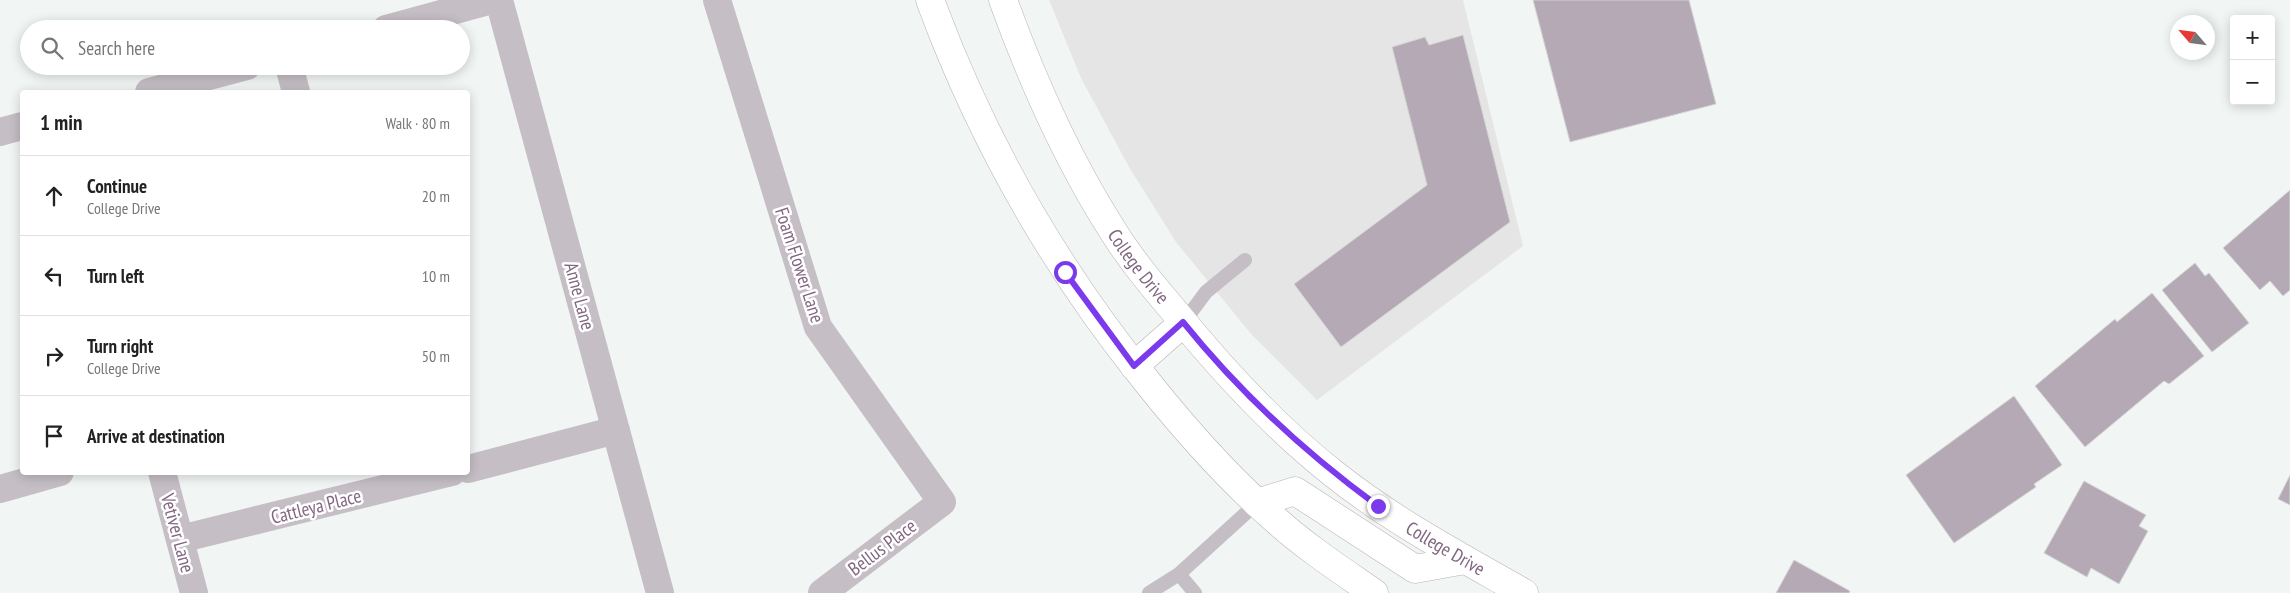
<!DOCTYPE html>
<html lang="en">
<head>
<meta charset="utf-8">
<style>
	:root { --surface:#fff; --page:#f2f2f2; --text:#222; --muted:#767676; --line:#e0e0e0 }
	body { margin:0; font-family:"PT Sans Narrow",sans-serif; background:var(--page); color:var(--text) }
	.controls { position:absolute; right:15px; top:15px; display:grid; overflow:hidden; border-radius:5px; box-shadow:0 2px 12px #0003 }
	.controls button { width:45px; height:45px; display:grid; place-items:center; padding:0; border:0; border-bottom:1px solid var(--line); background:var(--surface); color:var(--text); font:25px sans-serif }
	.compass { position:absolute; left:2170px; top:15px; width:45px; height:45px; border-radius:50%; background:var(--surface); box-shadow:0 2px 12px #0003; rotate:298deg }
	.stop { position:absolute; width:15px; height:15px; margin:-11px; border:4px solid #7c3aed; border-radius:50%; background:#fff }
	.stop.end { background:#7c3aed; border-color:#fff; box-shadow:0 1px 5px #0008 }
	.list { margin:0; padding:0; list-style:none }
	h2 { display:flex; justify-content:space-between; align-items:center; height:65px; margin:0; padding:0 20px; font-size:21px }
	h2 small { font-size:16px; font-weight:400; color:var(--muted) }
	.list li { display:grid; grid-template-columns:32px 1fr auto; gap:15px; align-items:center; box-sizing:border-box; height:80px; padding:0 20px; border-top:1px solid var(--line) }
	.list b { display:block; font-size:19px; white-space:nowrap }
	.list p { margin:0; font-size:16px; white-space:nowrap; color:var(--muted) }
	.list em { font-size:16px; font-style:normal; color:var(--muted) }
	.icon { flex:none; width:28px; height:28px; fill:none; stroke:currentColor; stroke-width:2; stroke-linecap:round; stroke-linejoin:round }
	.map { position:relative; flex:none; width:2290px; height:593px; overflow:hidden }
	.search { position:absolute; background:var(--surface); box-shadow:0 2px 12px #0003; left:20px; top:20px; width:450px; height:55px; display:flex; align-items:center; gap:12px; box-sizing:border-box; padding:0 18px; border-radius:28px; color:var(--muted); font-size:19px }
	.panel { position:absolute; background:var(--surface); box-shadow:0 2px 12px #0003; left:20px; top:90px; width:450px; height:385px; border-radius:5px }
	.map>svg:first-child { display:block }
	.built { fill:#e5e5e6 }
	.building { fill:#b5a9b5; stroke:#d4d6d5 }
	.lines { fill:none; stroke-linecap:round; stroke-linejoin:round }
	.secondary-casing { stroke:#b9b1b9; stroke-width:29 }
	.service { stroke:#c5bec5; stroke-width:14 }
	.minor { stroke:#c5bec5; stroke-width:28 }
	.secondary { stroke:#fff; stroke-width:28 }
	.route { stroke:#7c3aed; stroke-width:6 }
	.labels { text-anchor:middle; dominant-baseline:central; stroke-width:5; stroke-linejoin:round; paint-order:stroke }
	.street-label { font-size:19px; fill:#806680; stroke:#fff }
</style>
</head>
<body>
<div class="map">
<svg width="2290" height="593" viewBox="0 0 2290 593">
	<rect width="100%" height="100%" fill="#f1f5f3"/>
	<path class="built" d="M1049 0H1463L1523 246 1317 400 1252 335 1176 242 1129 167 1081 78Z"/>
	<path class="building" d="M1533 0H1689L1716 104 1570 142Z
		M1463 35 1510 222 1341 347 1294 284 1427 185 1392 47 1425 37 1429 45Z
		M2290 190V290L2283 296 2270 281 2260 290 2223 248Z
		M2195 263 2205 276 2209 273 2249 323 2212 352 2162 290Z
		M2152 293 2204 356 2169 384 2164 381 2085 447 2035 386 2115 319 2117 322Z
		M2014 396 2062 465 2034 484 2036 487 1954 543 1906 475Z
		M2290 475V505L2278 499Z
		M2084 481 2146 515 2139 526 2148 531 2119 584 2091 568 2087 577 2044 553Z
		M1794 560 1850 591 1849 593H1776Z"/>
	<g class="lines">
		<g class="secondary-casing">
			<g id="secondary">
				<path d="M930 0C982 141 1053 266 1148 383 1187 432 1230 480 1277 521 1307 548 1341 570 1374 593"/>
				<path id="s1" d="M1003 0C1032 80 1067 159 1113 231 1131 260 1153 286 1175 312 1223 371 1274 427 1334 474 1393 521 1459 556 1524 593"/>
				<path d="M1134 366 1183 323"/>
				<path d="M1257 503 1295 491 1415 569 1465 560"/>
			</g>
		</g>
		<path class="service" d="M1183 323 1206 292 1245 260
			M1149 593 1179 574
			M1195 593 1179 574 1257 503"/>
		<path class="minor" d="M499 0 660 593
			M717 0 818 327 942 502 822 593
			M386 29 492 0
			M289 66 296 92
			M149 92 247 66
			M0 132 22 126
			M468 469 616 430
			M162 472 194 593
			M0 489 60 472
			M180 539 452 472"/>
		<use href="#secondary" class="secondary"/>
	</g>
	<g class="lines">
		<path class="route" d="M1065 272 1134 366 1183 322C1241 394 1304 452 1378 506"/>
	</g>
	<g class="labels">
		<g class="street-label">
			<text transform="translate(800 265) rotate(72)">Foam Flower Lane</text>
			<text stroke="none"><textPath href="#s1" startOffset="300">College Drive</textPath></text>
			<text transform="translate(580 296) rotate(75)">Anne Lane</text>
			<text transform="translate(316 506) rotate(-14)">Cattleya Place</text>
			<text transform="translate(178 533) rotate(75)">Vetiver Lane</text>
			<text transform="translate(882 547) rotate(-37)">Bellus Place</text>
			<text stroke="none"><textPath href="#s1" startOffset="720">College Drive</textPath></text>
		</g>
	</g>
</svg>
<div class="controls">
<button>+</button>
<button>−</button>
</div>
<svg class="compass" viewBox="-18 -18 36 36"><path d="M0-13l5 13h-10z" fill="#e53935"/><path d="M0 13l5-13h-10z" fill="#767676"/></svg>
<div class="stop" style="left:1065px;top:272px"></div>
<div class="stop end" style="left:1378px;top:506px"></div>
<div class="search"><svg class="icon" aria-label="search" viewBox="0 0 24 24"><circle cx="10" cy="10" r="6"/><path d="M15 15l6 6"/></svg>Search here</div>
<section class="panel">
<h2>1 min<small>Walk · 80 m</small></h2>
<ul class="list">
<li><svg class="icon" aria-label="ahead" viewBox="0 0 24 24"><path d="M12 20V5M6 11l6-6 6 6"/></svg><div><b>Continue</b><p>College Drive</p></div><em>20 m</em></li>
<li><svg class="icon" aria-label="left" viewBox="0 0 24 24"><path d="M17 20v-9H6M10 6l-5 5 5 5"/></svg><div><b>Turn left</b></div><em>10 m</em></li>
<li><svg class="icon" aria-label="right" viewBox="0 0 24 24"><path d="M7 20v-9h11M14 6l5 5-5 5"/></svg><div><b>Turn right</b><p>College Drive</p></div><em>50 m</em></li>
<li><svg class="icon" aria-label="arrive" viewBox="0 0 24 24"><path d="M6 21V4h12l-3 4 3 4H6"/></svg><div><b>Arrive at destination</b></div></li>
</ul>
</section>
</div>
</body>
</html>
